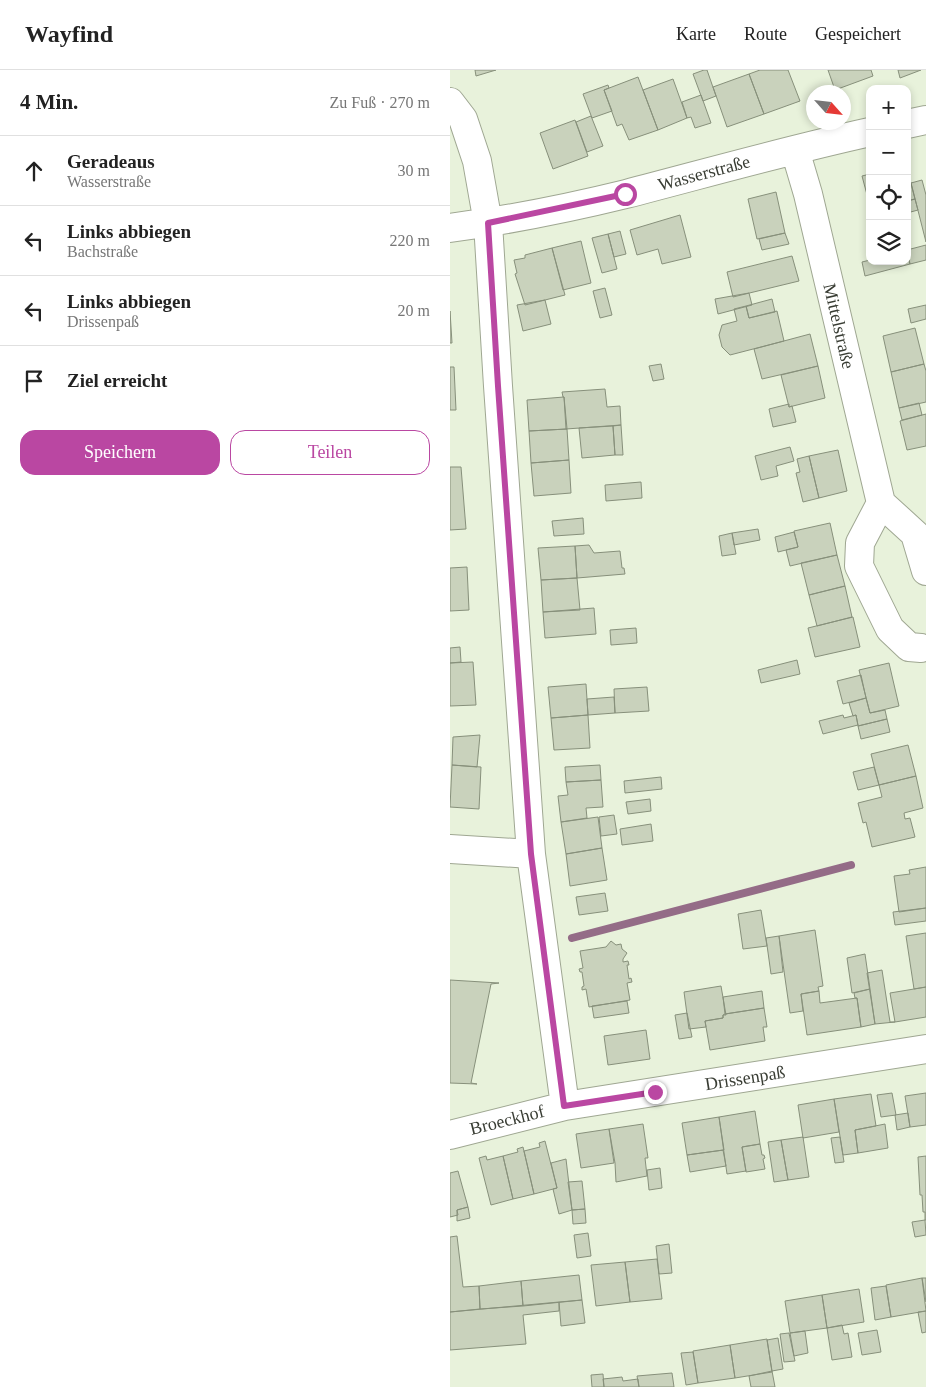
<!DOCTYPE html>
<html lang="de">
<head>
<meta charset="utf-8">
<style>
	:root { --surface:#fff; --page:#f2f2f2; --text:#222; --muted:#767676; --line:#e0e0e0; --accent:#ba47a2 }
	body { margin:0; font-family:Georgia,serif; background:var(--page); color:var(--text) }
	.controls { position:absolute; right:15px; top:15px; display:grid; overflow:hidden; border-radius:10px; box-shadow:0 2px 8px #0003 }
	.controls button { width:45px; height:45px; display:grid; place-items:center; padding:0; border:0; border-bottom:1px solid var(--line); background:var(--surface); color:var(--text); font:25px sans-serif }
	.compass { position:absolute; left:356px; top:15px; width:45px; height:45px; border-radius:50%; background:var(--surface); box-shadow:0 2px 8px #0003; rotate:117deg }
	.stop { position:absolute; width:15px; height:15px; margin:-11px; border:4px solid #ba47a2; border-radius:50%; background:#fff }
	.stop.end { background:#ba47a2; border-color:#fff; box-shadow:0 1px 5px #0008 }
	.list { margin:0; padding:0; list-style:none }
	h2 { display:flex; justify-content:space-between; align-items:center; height:65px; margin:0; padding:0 20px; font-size:21px }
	h2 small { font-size:16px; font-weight:400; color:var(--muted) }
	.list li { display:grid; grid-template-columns:32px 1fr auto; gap:15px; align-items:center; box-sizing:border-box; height:70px; padding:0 20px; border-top:1px solid var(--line) }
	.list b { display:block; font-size:19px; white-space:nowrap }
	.list p { margin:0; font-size:16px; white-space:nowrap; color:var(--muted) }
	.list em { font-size:16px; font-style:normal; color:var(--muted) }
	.actions { display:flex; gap:10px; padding:15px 20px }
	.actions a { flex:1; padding:11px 0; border:1px solid var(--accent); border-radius:15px; text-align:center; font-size:18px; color:var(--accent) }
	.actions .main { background:var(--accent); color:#fff }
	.icon { flex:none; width:28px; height:28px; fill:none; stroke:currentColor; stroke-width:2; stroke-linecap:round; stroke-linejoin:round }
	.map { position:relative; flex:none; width:476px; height:1317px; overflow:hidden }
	header { display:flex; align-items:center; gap:30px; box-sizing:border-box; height:70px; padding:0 25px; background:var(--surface); border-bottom:1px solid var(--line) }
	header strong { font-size:24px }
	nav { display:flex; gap:28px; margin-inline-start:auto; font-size:18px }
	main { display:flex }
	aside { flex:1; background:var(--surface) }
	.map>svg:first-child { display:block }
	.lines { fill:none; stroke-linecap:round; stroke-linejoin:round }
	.stream { stroke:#946c87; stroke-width:8 }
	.building { fill:#c9d2bc; stroke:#87907b }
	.minor-casing { stroke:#9fa792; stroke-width:30 }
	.minor { stroke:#fff; stroke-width:28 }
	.route { stroke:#ba47a2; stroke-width:6 }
	.labels { text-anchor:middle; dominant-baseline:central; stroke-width:4; stroke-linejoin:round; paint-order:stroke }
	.street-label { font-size:18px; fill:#393d34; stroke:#fff }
</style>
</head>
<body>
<header>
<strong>Wayfind</strong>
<nav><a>Karte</a><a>Route</a><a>Gespeichert</a></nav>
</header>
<main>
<aside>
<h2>4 Min.<small>Zu Fuß · 270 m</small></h2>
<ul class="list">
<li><svg class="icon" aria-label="ahead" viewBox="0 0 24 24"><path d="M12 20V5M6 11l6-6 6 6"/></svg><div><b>Geradeaus</b><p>Wasserstraße</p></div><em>30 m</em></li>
<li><svg class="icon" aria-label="left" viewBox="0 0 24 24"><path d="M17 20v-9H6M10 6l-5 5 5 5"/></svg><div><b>Links abbiegen</b><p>Bachstraße</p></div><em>220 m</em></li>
<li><svg class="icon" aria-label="left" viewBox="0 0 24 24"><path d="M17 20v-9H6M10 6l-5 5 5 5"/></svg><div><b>Links abbiegen</b><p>Drissenpaß</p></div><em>20 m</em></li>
<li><svg class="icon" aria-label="arrive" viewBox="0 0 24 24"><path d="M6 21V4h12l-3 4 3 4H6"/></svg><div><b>Ziel erreicht</b></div></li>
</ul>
<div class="actions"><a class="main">Speichern</a><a>Teilen</a></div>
</aside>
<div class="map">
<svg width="476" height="1317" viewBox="0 0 476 1317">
	<rect width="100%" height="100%" fill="#e8f2db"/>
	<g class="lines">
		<path class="stream" d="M122 868 401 795"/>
	</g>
	<path class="building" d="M25 0H46L26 6Z
		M254 0H257L266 26 253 31 243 4Z
		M310 0H338L350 31 314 44 299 4Z
		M378 0H421L423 6 385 20Z
		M448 0H471L450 8Z
		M299 4 314 44 277 57 263 17Z
		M188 7 208 60 179 70 172 54 167 56 154 20Z
		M223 9 237 48 208 60 193 20Z
		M158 15 159 18 154 20 162 41 142 48 133 24Z
		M251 25 261 53 245 58 241 47 237 48 232 32Z
		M141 46 153 76 137 82 126 52Z
		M125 50 138 86 103 99 90 63Z
		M457 98 465 129 457 131Z
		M420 104V136L412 106Z
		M472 110 476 125V172L461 113Z
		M326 122 335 163 307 169 298 129Z
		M465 129 468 140 457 143V131Z
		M230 145 241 187 212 194 208 179 187 185 180 160Z
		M170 161 176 184 164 187 158 164Z
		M335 163 339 174 312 180 309 169Z
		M158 164 167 199 152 203 142 168Z
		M131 171 141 213 113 220 102 178Z
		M476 175V190L460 194 457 180Z
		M102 178 115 225 75 235 65 204 67 203 64 190 75 188V185Z
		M457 184 460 194 415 206 412 192 420 190 457 191Z
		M342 186 349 211 283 227 277 202Z
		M155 218 162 245 150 248 143 221Z
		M299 223 302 235 268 244 265 229Z
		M322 229 325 242 299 248 296 236Z
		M95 230 101 254 73 261 67 235Z
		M476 235V249L461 253 458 239Z
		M296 236 299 248 327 241 334 271 280 285 272 277 269 265 272 255 287 251 284 239Z
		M0 241 2 273H0Z
		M465 258 474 294 441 302 433 266Z
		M360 264 368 296 312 309 304 279Z
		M211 294 214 309 203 311 199 296Z
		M474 294 476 301V332L449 338 441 302Z
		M368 296 375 328 339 337 331 305Z
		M0 297H4L6 340H0Z
		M155 319 157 337 170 336 171 355 116 359 114 327H113L112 322Z
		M114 327 117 359 79 361 77 330Z
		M469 333 472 345 452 350 449 338Z
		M339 334V337L342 336 346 352 323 357 319 339Z
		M476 344V376L457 380 450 351Z
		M171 355 173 385H165L163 356Z
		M163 356 165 385 132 388 129 358Z
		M117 359 119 390 81 393 79 361Z
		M340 377 344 391 326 396 328 406 311 410 305 386Z
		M388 380 397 421 369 428 359 386Z
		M359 386 369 428 353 432 346 403 350 402 347 389Z
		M119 390 121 423 84 426 81 393Z
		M0 397H11L16 459 0 460Z
		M191 412 192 428 156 431 155 415Z
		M133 448 134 464 104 466 102 451Z
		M380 453 387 485 340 496 336 480 348 477 344 461Z
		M308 459 310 470 284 475 282 463Z
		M344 462 348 477 328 482 325 467Z
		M282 463 286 484 272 486 269 466Z
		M139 475 144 483 170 481 172 498H174L175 504 127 508 125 476Z
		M125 476 127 508 91 510 88 478Z
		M387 485 395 516 359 525 351 493Z
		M17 497 19 540 0 541V498Z
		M127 508 130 540 93 542 91 510Z
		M395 516 402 547 367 556 359 525Z
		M144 538 146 564 95 568 93 542Z
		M403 547 410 577 365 587 358 558Z
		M186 558 187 573 161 575 160 560Z
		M10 577 11 592 0 593V578Z
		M347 590 350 604 311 613 308 600Z
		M23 592 26 635 0 636V593Z
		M439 593 449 636 420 643 409 600Z
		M411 605 416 628 393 634 387 611Z
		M136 614 138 645 101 648 98 617Z
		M197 617 199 641 165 643 164 619Z
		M164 627 165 643 138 645 137 629Z
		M416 628 420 643 435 640 437 649 408 656 406 645 403 646 399 633Z
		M138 645 140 678 104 680 101 648Z
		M393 645 394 648 406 645 408 655 373 664 369 651Z
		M437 649 440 662 411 669 408 656Z
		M30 665 27 697 2 695 3 667Z
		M458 675 466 706 429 715 421 684Z
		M2 695 31 697 29 739 0 737Z
		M150 695 151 710 116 712 115 697Z
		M424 697 429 715 408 720 403 702Z
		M466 706 473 738 454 743 455 749 460 748 465 767 422 777 416 752 413 753 408 733 432 727 429 715Z
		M211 707 212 719 175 723 174 711Z
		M151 710 153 737 136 738 137 748 111 752 108 726 118 725 116 712Z
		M200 729 201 741 178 744 176 732Z
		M164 745 167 764 151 766 149 747Z
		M148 747 152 778 116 784 111 752Z
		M201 754 203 771 172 775 170 759Z
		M152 778 157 810 120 816 116 784Z
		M476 797V838L449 842 444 806 460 804 459 800Z
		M155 823 158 841 129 845 126 827Z
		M476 838V851L445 855 443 842Z
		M311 840 317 876 293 879 288 844Z
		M365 860 373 916 368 917 369 921 351 924 353 941 340 943 329 866Z
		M476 863V917L464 919 456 866Z
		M329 866 333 902 321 904 316 868Z
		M161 871 166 875 171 874 172 879 177 883 173 889V892L178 891 179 895H177L179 909 181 908 182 912 177 913 180 930 139 937 136 919 132 920V917L134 916 132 902H130L129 899 133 898 130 881 156 877Z
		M415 884 420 919 402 923 397 888Z
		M432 900 440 952H445L425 954 417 903Z
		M0 910 49 913 41 914 21 1013 27 1014 0 1013Z
		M271 916 276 945H273V948L255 951 256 957 239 959 234 922Z
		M476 917V947L445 952 440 923Z
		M420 919 425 954 411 957 407 928H405L404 923Z
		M312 921 314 938 275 944 273 927Z
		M369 921 370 933 407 928 411 957 357 965 351 924Z
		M177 931 179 943 144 948 142 936Z
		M314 938 317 957H313L315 971 260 980 255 951 273 948V945L275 944Z
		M237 943 242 967 229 969 225 945Z
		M196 960 200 989 158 995 154 966Z
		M442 1023 446 1045 431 1047 427 1025Z
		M476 1023V1055L460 1057 455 1026Z
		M421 1024 426 1056 405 1060 408 1083 393 1085 384 1029Z
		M384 1029 389 1062 353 1068 348 1035Z
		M305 1041 310 1074 292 1077 296 1101 277 1104 269 1047Z
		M458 1043 460 1057 447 1060 445 1045Z
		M269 1047 274 1080 237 1085 232 1053Z
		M193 1054 198 1088H195L197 1106 166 1112 165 1093 159 1059Z
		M435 1054 438 1078 408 1083 405 1060Z
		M159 1059 164 1093 131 1098 126 1064Z
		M353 1067 359 1107 338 1110 331 1070Z
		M390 1067 394 1092 385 1093 381 1068Z
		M331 1070 338 1110 324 1112 318 1072Z
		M95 1071 107 1118 84 1124 74 1081 90 1077 89 1073Z
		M310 1074 312 1085H314L315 1088 313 1089 315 1099 296 1102 292 1077Z
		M73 1077 84 1124 63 1129 53 1086 68 1082 67 1079Z
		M273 1080 276 1096 240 1102 237 1085Z
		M36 1086 37 1090 53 1086 63 1129 41 1135 29 1088Z
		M476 1086V1150H475V1142H473L472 1125H470L468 1087Z
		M116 1089 122 1140 109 1144 103 1119 107 1118 101 1093Z
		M210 1098 212 1118 199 1120 197 1100Z
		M8 1101 18 1137 7 1140 8 1145 0 1147V1103Z
		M132 1111 135 1139 122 1140 118 1112Z
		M18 1137 20 1148 7 1151V1140Z
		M135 1139 136 1153 123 1154 122 1140Z
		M475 1150 476 1165 465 1167 462 1152Z
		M138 1163 141 1186 127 1188 124 1165Z
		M7 1166 13 1217 29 1216 30 1239 0 1242V1167Z
		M219 1174 222 1203 209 1204 206 1176Z
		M207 1189 212 1229 180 1232 175 1192Z
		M175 1192 180 1232 146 1236 141 1195Z
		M129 1205 132 1230 73 1236 71 1211Z
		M472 1208H476V1232Z
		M472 1208 476 1241 441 1247 436 1215Z
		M71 1211 73 1236 30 1239 29 1216Z
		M436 1216 441 1247 425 1250 421 1218Z
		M409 1219 414 1252 377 1258 372 1225Z
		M372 1225 377 1258 340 1263 335 1231Z
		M132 1230 135 1253 111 1256 109 1232Z
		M109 1232V1241L73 1245 76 1274 0 1280V1242Z
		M476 1241V1262L472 1263 468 1242Z
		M392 1255 394 1264 398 1263 402 1287 382 1290 377 1258Z
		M427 1260 431 1282 412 1285 408 1263Z
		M355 1261 358 1283 344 1286 340 1263Z
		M339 1263 345 1291 334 1292 330 1264Z
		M328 1268 333 1299 322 1301 317 1270Z
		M317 1269 322 1302 285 1308 280 1275Z
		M280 1275 285 1308 248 1313 243 1281Z
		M243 1282 248 1313 236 1315 231 1283Z
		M322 1301 325 1317H301L299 1306Z
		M222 1303 224 1317H189L187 1306Z
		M153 1304 154 1317H142L141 1305Z
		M172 1307 173 1311 188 1309 189 1317H154L153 1309Z"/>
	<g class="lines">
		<g class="minor-casing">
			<path id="minor" d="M0 32 13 49 27 91 38 153 48 316 81 784 115 1036
				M457 54 476 50
				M345 80 358 124 431 433 465 464 476 501
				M0 158C58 150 119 138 176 124 257 103 338 80 420 62
				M431 433 410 473 409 496 440 559 459 577 471 578
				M0 779 81 784
				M0 1065 115 1036 476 979"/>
		</g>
		<use href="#minor" class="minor"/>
	</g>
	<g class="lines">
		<path class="route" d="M175 124 38 153 48 316 81 784 114 1036 205 1022"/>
	</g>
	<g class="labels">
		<g class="street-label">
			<text transform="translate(254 103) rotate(-15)">Wasserstraße</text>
			<text transform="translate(389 256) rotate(77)">Mittelstraße</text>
			<text transform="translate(295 1008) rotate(-9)">Drissenpaß</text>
			<text transform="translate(57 1050) rotate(-14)">Broeckhof</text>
		</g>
	</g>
</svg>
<div class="controls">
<button>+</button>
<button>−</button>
<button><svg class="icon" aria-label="locate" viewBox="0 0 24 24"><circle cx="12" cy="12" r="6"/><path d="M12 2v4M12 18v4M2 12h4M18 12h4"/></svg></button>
<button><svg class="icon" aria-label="layers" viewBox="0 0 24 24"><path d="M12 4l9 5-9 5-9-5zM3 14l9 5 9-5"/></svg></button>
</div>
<svg class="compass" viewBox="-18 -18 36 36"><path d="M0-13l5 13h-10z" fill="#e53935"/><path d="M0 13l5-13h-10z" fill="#767676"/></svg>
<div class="stop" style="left:175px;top:124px"></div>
<div class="stop end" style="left:205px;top:1022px"></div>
</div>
</main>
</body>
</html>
